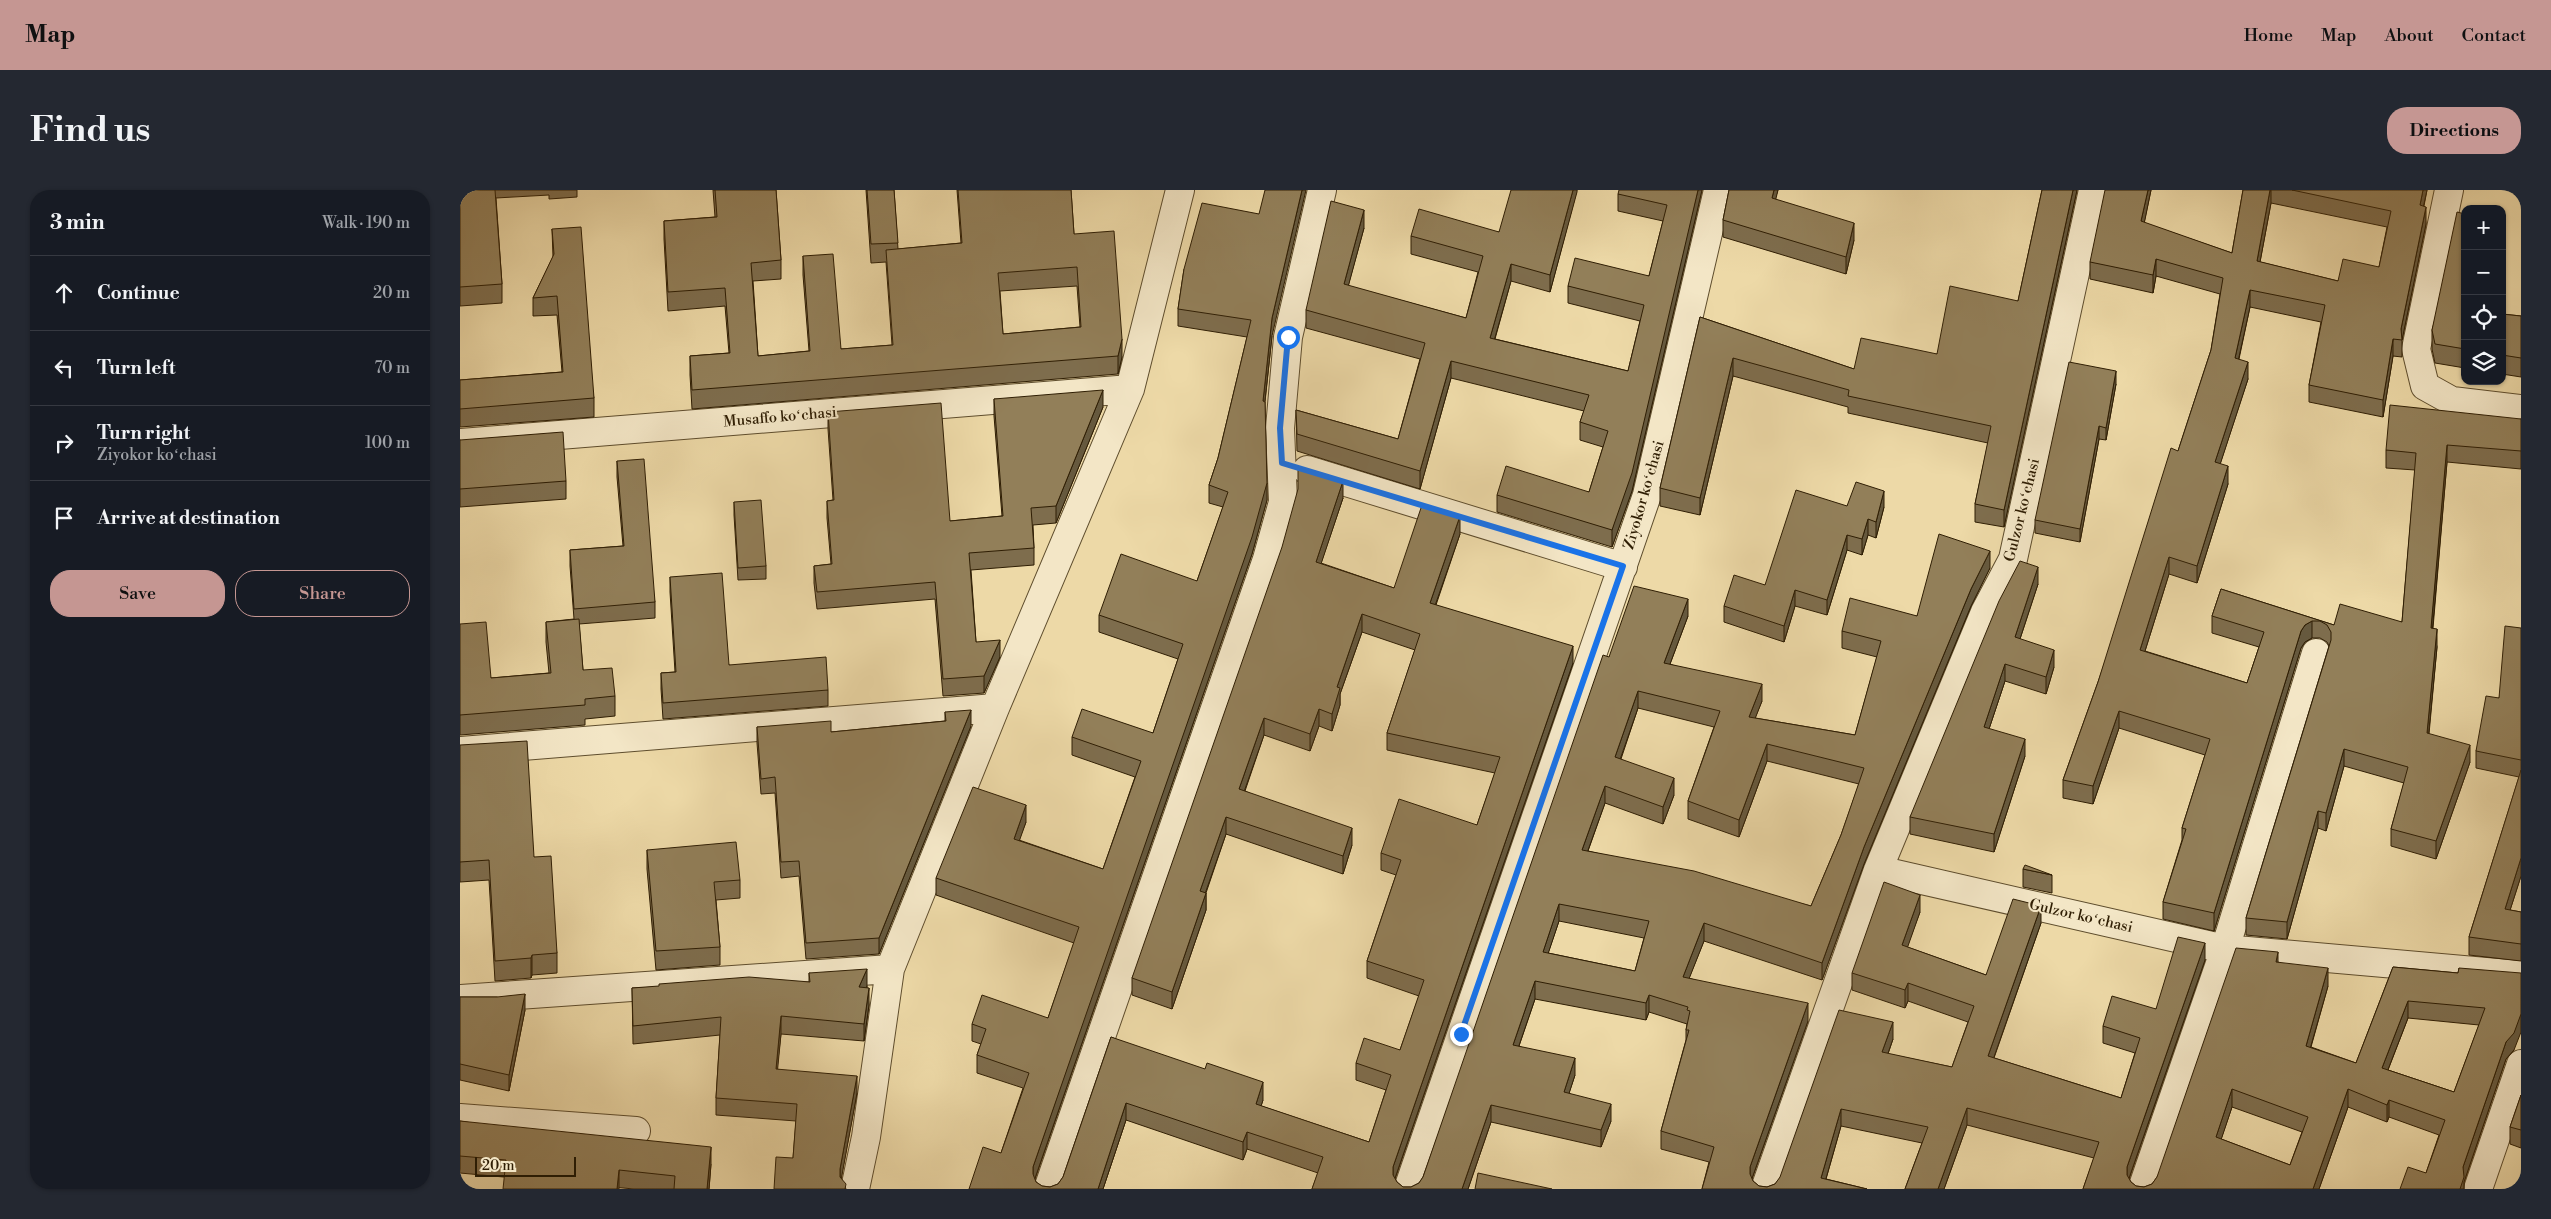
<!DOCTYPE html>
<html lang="en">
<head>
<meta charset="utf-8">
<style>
	:root { --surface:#171b24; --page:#242831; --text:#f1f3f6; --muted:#9ea1a6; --line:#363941; --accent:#c59692 }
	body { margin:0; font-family:"Libre Bodoni",serif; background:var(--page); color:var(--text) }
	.controls { position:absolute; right:15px; top:15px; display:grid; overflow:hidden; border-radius:10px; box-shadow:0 1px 4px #0004 }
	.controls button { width:45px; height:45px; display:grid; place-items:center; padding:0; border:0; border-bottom:1px solid var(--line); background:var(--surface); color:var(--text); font:25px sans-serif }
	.scale { position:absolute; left:15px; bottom:12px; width:101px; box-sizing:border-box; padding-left:5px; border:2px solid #2f1e04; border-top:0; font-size:14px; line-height:18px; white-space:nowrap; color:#2f1e04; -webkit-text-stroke:4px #f3e6c6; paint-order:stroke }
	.stop { position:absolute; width:15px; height:15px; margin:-11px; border:4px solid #1a73e8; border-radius:50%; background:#fff }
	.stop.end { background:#1a73e8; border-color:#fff; box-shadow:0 1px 5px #0008 }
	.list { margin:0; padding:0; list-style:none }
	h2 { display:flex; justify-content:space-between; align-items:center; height:65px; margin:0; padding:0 20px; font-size:21px }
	h2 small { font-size:16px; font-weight:400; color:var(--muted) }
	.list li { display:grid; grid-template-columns:32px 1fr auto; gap:15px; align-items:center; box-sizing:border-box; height:75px; padding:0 20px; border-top:1px solid var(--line) }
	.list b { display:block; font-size:19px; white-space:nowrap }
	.list p { margin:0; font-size:16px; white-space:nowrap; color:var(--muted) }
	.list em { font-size:16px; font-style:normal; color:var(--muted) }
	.actions { display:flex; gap:10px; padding:15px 20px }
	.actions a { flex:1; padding:11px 0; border:1px solid var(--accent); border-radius:20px; text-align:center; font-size:18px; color:var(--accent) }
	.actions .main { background:var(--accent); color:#111 }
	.icon { flex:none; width:28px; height:28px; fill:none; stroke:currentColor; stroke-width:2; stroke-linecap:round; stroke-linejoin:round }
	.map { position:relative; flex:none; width:2061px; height:999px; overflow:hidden; border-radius:20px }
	header { display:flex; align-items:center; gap:30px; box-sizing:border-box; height:70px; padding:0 25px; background:var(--accent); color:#111 }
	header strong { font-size:24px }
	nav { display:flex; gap:28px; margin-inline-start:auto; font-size:18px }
	.intro { display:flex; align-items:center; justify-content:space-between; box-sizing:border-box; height:120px; padding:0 30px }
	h1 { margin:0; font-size:35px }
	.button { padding:12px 22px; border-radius:20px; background:var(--accent); color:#111; font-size:18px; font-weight:700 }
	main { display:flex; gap:30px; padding:0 30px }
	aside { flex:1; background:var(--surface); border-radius:20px; box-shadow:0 1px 4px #0004 }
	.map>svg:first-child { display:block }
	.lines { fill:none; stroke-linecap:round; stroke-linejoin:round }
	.street-casing { stroke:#5e4d2d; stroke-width:30 }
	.street { stroke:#f3e6c6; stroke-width:28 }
	.wall { fill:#7e6d4d; stroke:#2f1e04; fill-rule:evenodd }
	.shaded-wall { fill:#66593e; stroke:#2f1e04 }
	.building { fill:#927f59; stroke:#2f1e04; fill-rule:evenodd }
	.route { stroke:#1a73e8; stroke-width:6 }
	.labels { text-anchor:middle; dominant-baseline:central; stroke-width:4; stroke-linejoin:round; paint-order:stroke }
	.street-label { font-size:15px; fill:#2f1e04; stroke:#f3e6c6 }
</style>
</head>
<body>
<header>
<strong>Map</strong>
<nav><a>Home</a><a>Map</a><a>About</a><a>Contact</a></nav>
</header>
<div class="intro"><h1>Find us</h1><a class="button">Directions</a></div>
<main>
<aside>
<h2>3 min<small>Walk · 190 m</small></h2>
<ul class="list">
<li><svg class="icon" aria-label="ahead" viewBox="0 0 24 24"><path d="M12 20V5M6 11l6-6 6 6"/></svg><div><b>Continue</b></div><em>20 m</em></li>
<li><svg class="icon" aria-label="left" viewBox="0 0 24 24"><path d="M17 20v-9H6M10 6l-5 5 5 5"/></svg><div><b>Turn left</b></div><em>70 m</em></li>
<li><svg class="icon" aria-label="right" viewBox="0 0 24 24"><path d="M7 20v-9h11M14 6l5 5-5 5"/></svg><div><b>Turn right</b><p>Ziyokor koʻchasi</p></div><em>100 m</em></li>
<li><svg class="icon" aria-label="arrive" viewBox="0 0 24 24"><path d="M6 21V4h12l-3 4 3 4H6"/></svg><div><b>Arrive at destination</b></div></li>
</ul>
<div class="actions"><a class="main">Save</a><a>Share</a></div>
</aside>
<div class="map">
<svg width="2061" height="999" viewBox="0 0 2061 999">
	<rect width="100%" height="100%" fill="#edd9a7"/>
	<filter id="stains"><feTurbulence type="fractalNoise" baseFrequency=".004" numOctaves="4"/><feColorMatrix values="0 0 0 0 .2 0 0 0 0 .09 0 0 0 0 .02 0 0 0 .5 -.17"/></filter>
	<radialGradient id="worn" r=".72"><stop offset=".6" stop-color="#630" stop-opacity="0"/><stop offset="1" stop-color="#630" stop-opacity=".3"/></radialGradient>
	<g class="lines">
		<g class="street-casing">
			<path id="street" d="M1989 0 1956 159 1965 196 1992 211 2061 219
				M0 253 670 199
				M847 280 1163 377
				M0 561 535 518
				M1418 680 1765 759 2061 785
				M0 809 430 779
				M0 928 176 941
				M395 999 406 947 430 779 535 518 670 199 720 0
				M588 999 807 369 823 312 820 238 828 147 862 0
				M948 999 1187 305 1258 0
				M1305 999 1418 680 1525 422 1553 369 1633 0
				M1682 999 1765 759 1856 463
				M2018 999 2061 874"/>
		</g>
		<use href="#street" class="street"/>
	</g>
	<path class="wall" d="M0 0H117V7L89 9V5L36 8 42 94V113L0 116Z
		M253 0H316L321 70V89L293 91 298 166 349 161 343 85V66L381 159 432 155 426 72 411 73 406 0H434L438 59 501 53 497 0H611L614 44 662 167 658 184 232 219 230 185V166L269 163 265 116 208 121 204 49V31L255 27ZM617 96 620 137 543 144 540 101Z
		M1117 0 1090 102 1051 91 1035 149 1168 181 1180 131 1108 113V96L1189 86 1203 31 1158 21V4L1242 0 1172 301 1152 357 1037 322V305L1129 302 1143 257 1120 250V232L1124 221 991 188 960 299 837 261 836 220 938 249 960 169 846 138V120L904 38 888 96 1006 128 1018 82 951 64V46L1039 42Z
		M1269 0H1318L1315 9 1394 50 1386 84 1263 47V30Z
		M1582 0H1617L1544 337 1515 332V314L1528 253 1388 223V217L1273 186 1240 325 1200 316V298L1240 127 1394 179 1477 164 1558 111Z
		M1691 0 1684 33 1772 63 1783 0H1967L1964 16 1966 34 1942 150V167L1933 166 1923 227 1849 212V195L1861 132 1790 117 1779 169 1788 189 1760 274 1768 294 1737 393 1709 384 1685 461 1787 493 1799 457 1752 443V426L1761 399 1874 435 1942 432 1955 280 1926 278V260L2061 229V279L1987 272 1973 438 1977 457 1969 544 2010 572 1976 669 1931 656V639L1944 593 1884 576 1866 641 1858 638 1827 749 1786 745V728L1869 456 1867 452 1860 448H1852L1845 452 1841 458 1754 741 1703 729V712L1722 650V638L1745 565 1659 538 1633 614 1603 608V590L1638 492 1718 261 1751 160 1760 104 1696 86 1693 103 1630 89V72ZM1811 13 1927 37 1919 77 1878 91 1800 72Z
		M2005 24V178L1975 173 1972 159V140Z
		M92 39 134 208V227L0 237V190L102 182 97 125 73 126V108L93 67Z
		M724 79 812 146 805 212 807 310 792 364 575 989 576 992 582 996 590 997 598 994 603 987 651 847 803 910 801 916 909 952 926 900 896 890V873L940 860 959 806 907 788V771L936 685 921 680V663L1017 635 1035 583 927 560V543L955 460 902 442 880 504V515L872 541 859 536 850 561 804 545 785 601 892 655 883 684 766 644 746 703V720L712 819 672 805V788L883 308 861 373 934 398 1000 344 976 415 1113 473 935 989 937 992 943 997H951L959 993 963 987 1149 467 1228 426 1210 474 1302 511 1295 528 1395 545 1417 467 1382 458V441L1457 426 1530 378 1511 416 1404 674 1362 790 1244 751 1229 788 1348 831 1292 989 1293 991 1299 996 1307 997 1315 994 1433 849 1428 864 1492 877 1508 832 1448 811 1445 818 1392 800V783L1460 722 1447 757 1526 785 1581 733 1534 868 1661 908 1675 863 1643 853V836L1696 819 1745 770 1669 989 1671 992 1676 996 1684 997 1692 994 1697 987 1818 772 1868 796 1851 857 1896 873 1933 777 1998 783 1999 778 2054 860 2046 869 2004 992V999L1966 983 1979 945 1929 927 1927 932 1888 917 1859 999H1623L1634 968 1507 935 1484 999H1445L1462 953 1381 936 1366 989 1407 999H1242L1249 972 1201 959V941L1226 850V840L1227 834 1189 822 1186 830 1075 809 1059 856 1115 885 1109 903 1151 931 1141 957 1031 932 1008 999H852L858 983 787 959 783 970 666 930 643 999H509L541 963 563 898 517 883V865L521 854 512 851V834L588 828 614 753 476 705V688L566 632 559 650 643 679 675 587 612 565V547L693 543 718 469 639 442V425L737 391 763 317 749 313V295L758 268 787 147 718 136V119ZM1178 518 1254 537 1228 611V629L1279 647 1307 571 1399 594 1381 645 1351 716 1128 661 1145 613 1203 634 1214 605 1161 569ZM1099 731 1184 748 1175 781 1088 763ZM1948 828 2019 835 1994 902 1928 880ZM1772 917 1842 942 1830 975 1761 949Z
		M2042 124 2061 126V187L2042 184Z
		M1656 194 1646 250 1639 249 1620 352 1575 343V330Z
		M534 209 643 217 596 333 573 335 574 358V375L511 380 516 452 540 467 524 503 483 506 475 409 357 419 354 393V376L371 374 367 328V311L373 310 368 239V222L490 331 542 326 534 226Z
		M0 250 106 291V309L0 317Z
		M157 271 195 412V428L119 434 123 480 155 506V526L125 529V535L0 545V434L31 488 89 483 86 452V432L114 429 110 376V360L163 356 157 287Z
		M274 312 306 376V389L278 390 274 325Z
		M1387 316 1424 317 1416 348 1408 345 1402 365 1387 360 1367 425 1335 416 1324 452 1264 432V416L1305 395Z
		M210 387 269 475 368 500V516L203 529 201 499V483L215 482 210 402Z
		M1578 394 1560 449 1594 477 1586 504 1545 491 1529 539 1565 566 1534 662 1450 644V627Z
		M2061 438V686L2050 720 2061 722V771L2009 765V747L2059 587 2016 578V561L2039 508Z
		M485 522 511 536 419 764 346 769 339 686 321 688 315 603 301 604 297 553V537L371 542 485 531Z
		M0 555 74 667 97 763V783L72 785 71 788 35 791 29 690 0 692Z
		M187 660 280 690V708L256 710 260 757V775L196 780 187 679Z
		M1563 679 1592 685V703L1563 697Z
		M349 783 407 796 409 815 404 851 321 844 317 879 397 903 381 988 386 999 333 968 336 931 256 925V908L260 845 173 854 172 798 349 792Z
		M0 807H37L65 820 49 901 0 890Z
		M2061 905V958L2050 954V937Z
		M0 931 251 974 249 999H174L0 983Z"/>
	<path class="shaded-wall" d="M842 0H846L812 146 803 228V211L812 128Z
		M1113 0H1117V2L1090 102V85Z
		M1238 0H1242L1172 301 1152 357V340Z
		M1314 0H1318L1312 25V8Z
		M1613 0H1617L1544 337V320Z
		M1688 0H1691L1681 49V31Z
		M1810 0H1811V13L1797 88V71Z
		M1963 0H1967L1960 32V15Z
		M1966 17V34L1942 150 1941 139Z
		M904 20V38L884 112V94Z
		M1394 33V50L1386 84V67Z
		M1696 69V86L1693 103V85Z
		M1051 74V91L1030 165V148Z
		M1790 100V117L1775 185V168Z
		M662 149V167L658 184V166Z
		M1933 149V166L1923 227V210Z
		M1273 168V186L1240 325V308Z
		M991 171V188L960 299V281Z
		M1788 172V189L1755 290V272Z
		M1656 181V194L1646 250V238Z
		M643 200V217L596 333V316Z
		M1639 236V249L1620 352V339Z
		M1987 255V272L1971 455V438Z
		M1768 276V294L1737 393V376Z
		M883 291V308L856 389V372Z
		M807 293V310L792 364 573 994V977Z
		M1424 301V317L1416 348V332Z
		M1000 326V344L970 430V413Z
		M1408 329V345L1402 365V349Z
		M1387 345V360L1367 425V410Z
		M1530 361V378L1511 416 1404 674 1362 790V773L1404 657 1511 399Z
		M1709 367V384L1680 477V460Z
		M1578 377V394L1555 464V447Z
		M1335 400V416L1324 452V436Z
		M1228 409V426L1204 490V473Z
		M902 424V442L880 504V515L872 541V524L877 497Z
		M1852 431V448L1845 452 1841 458 1754 741V723L1841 441 1845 435Z
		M1977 439V457L1967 560V543Z
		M540 450V467L524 503V486Z
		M1113 456V473L933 994V999V977Z
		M1594 460V477L1586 504V487Z
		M1545 474V491L1524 554V537Z
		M1302 494V511L1289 544V527Z
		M1178 501V518L1155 584V567Z
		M859 519V536L850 561V544Z
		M511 520V536L419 764V748Z
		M1659 521V538L1633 614V596Z
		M804 528V545L779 616V599Z
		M1565 549V566L1534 662V644Z
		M1307 554V571L1279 647V630Z
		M2010 555V572L1976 669V651Z
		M1884 559V576L1866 641V623Z
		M1214 588V605L1203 634V617Z
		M1145 596V613L1122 677V660Z
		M566 615V632L554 666V649Z
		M1858 621V638L1827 749V732Z
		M766 627V644L740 718V701Z
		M892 638V655L883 684V666Z
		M2061 668V686L2045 736V719Z
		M746 703V720L712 819V802Z
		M1460 705V722L1442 773V755Z
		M1099 714V731L1083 779V762Z
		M1581 716V733L1528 884V866Z
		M1244 733V751L1223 804V787Z
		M1745 753V770L1667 994V999V977Z
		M1818 762V779L1816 772Z
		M72 765V785L71 788V768Z
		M1868 778V796L1846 873V856Z
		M407 779V796L399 814V797Z
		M1075 791V809L1053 873V855Z
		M1448 793V811L1445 818V800Z
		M409 798V815L404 851V834Z
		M65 804V820L49 901V885Z
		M1189 805V822L1186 830V813Z
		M1948 811V828L1922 895V878Z
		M1348 813V831L1290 994V977Z
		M2061 824V842L2054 860 2046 869 2004 992V999H2000L2003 977 2046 852Z
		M321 826V844L316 896V879Z
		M1433 832V849L1422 880V862Z
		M1115 868V885L1104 919V902Z
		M397 886V903L380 996V979Z
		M803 892V910L796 932V914Z
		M1772 899V917L1756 965V947Z
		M1888 899V917L1859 999H1853Z
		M1929 910V927L1927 932V915Z
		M666 913V930L643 999H638Z
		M1151 914V931L1141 957V940Z
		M1031 915V932L1008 999H1002Z
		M1507 918V935L1484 999H1478Z
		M1381 919V936L1363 999 1361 988Z
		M787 942V959L783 970V952Z
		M251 957V974L249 999H247Z
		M159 980V999H157Z"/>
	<path class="building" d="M0 0H35L42 94 0 97Z
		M255 0H316L321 70 291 73 298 166 350 161 343 66 373 64 381 159 433 155 426 60 502 53 498 0H611L614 44 654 41 662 149 658 166 232 200 230 166 270 163 265 98 208 102 204 31 257 27ZM617 77 621 137 543 144 538 83Z
		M407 0H434L438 53 411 54Z
		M805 0H842L812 128 803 211 805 212 807 293 792 347 573 977V984L576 992 582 996 590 997 598 994 603 987 651 847 745 879 747 873 803 892 796 914 909 952 931 885 896 873 904 848 940 860 964 790 907 771 941 670 921 663 939 609 1017 635 1040 567 927 543 960 444 902 424 877 497 880 498 872 524 859 519 850 544 804 528 779 599 892 638 883 666 766 627 740 701 746 703 712 802 672 788 822 357 838 299V277L883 291 856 372 934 398 962 315 1000 326 970 413 1113 456 933 977V985L937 992 943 997H951L959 993 963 987 1143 465 1149 467 1174 396 1228 409 1204 473 1302 494 1289 527 1395 545 1421 451 1382 441 1390 408 1457 426 1479 344 1530 361 1511 399 1404 657 1362 773 1244 733 1223 787 1348 813 1290 977V984L1293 991 1299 996 1307 997 1315 994 1320 987 1379 820 1433 832 1422 862 1492 877 1514 816 1448 793 1445 800 1392 783 1424 692 1460 705 1442 755 1526 785 1553 709 1581 716 1528 866 1661 908 1680 848 1643 836 1652 806 1696 819 1718 747 1745 753 1667 977V985L1671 992 1676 996 1684 997 1692 994 1697 987 1776 758 1818 762 1816 772 1868 778 1846 856 1896 873 1933 777 1998 783 1999 778 2061 783V824L2054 843 2046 852 2003 977 2004 987 2000 999H1940L1948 977 1966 983 1985 930 1929 910 1927 915 1888 899 1853 999H1623L1639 952 1507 918 1478 999H1445L1468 937 1381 919 1361 988 1407 999H1242L1254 957 1201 941 1229 840H1226L1230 821 1227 820 1228 817 1189 805 1186 813 1075 791 1053 855 1115 868 1104 902 1151 914 1141 940 1031 915 1002 999H852L863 967 787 942 783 952 666 913 638 999H509L523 957 541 963 569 883 517 865 526 839 512 834 522 805 588 828 619 737 476 688 513 597 566 615 554 649 643 679 681 571 612 547 622 519 693 543 723 454 639 425 661 364 737 391 768 302 749 295 758 268 791 130 718 119 724 79 742 13 799 24ZM1178 501 1260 521 1228 611 1279 630 1307 554 1404 578 1381 645 1351 716 1234 681 1122 660 1145 596 1203 617 1214 588 1155 567ZM1099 714 1189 731 1175 781 1083 762ZM1948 811 2025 818 1994 902 1922 878ZM1772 899 1848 927 1830 975 1756 947Z
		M1051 0H1113L1090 85 1051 74 1030 148 1168 181 1184 115 1108 96 1115 68 1189 86 1207 15 1158 4 1159 0H1238L1172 283 1152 340 1037 305 1046 276 1129 302 1148 241 1120 232 1129 205 991 171 960 281 837 244 836 220 938 249 965 153 846 120 871 11 904 20 884 94 1006 128 1023 66 951 46 959 19 1039 42Z
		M1269 0H1314L1312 8 1394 33 1386 67 1263 30Z
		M1582 0H1613L1544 320 1515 314 1531 236 1388 206 1389 200 1273 168 1240 308 1200 298 1240 127 1394 179 1401 148 1477 164 1490 96 1558 111Z
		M1645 0H1688L1681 31 1772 63 1783 0H1810L1797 71 1878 91 1883 69 1919 77 1931 21 1832 0H1963L1960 15 1966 17 1941 139 1942 150 1933 149 1923 210 1849 195 1865 115 1790 100 1775 168 1788 172 1755 272 1768 276 1737 376 1709 367 1680 460 1787 493 1804 442 1752 426 1761 399 1874 435 1880 414 1942 432 1956 263 1926 260 1930 215 2061 229V261L1987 255 1971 438 1977 439 1967 543 2010 555 1976 651 1931 639 1948 577 1884 559 1866 623 1858 621 1827 732 1786 728 1871 450V442L1867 435 1860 431H1852L1845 435 1841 441 1754 723 1703 712 1726 639 1722 638 1750 549 1659 521 1633 596 1603 590 1638 492 1711 258 1718 261 1751 160 1763 88 1696 69 1693 85 1630 72Z
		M1997 22 2005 24V159L1975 154 1972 140Z
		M121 37 134 208 0 219V190L103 182 97 106 73 108 94 64 92 39Z
		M2042 124 2061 126V168L2042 165Z
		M1609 172 1656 181 1646 238 1639 236 1620 339 1575 330Z
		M643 200 596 316 571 318 574 358 509 363 516 452 540 450 524 486 483 489 475 392 357 402 354 376 372 374 367 311 374 310 368 222 481 213 490 331 543 326 534 209Z
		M103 242 106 291 0 299V250Z
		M184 269 195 412 114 419 110 360 164 356 157 271Z
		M1396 292 1424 301 1416 332 1408 329 1402 349 1387 345 1367 410 1335 400 1324 436 1264 416 1274 385 1305 395 1336 300 1387 316Z
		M301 310 306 376 278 378 274 312Z
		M1560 371 1578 377 1555 447 1594 460 1586 487 1545 474 1524 537 1565 549 1534 644 1450 627 1539 411Z
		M262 383 269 475 366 467 368 500 203 513 201 483 216 482 210 387Z
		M119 429 123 480 152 478 155 506 125 509V515L0 525V434L26 432 31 488 91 483 86 432Z
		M2045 436 2061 438V570L2016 561 2026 506 2039 508Z
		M511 520 419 748 346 753 339 671 321 672 315 587 301 589 297 537 371 531V542L486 531 485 522Z
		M67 551 74 667 91 666 97 763 72 765 71 768 35 771 29 670 0 672V555Z
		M2061 580V668L2045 719 2061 722V754L2009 747Z
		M276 652 280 690 254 692 260 757 196 761 187 660Z
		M1565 675 1592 685 1563 679Z
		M407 779 399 797 409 798 404 834 321 826 316 879 397 886 380 979V987L386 994 385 999H314L316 967 333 968 337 914 256 908 261 827 173 836 172 798 199 796V794L289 787 350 792 349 783Z
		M65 804 49 885 0 874V807H37Z
		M2061 905V940L2050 937Z
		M0 931 251 957 247 999H214L215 986 159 980 157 999H43L46 970 0 966Z
		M1018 983 1092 999H1015Z"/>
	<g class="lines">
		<path class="route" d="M828 147 820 238 822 273 1163 376 1001 844"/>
	</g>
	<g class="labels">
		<g class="street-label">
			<text transform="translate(320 227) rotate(-5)">Musaffo koʻchasi</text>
			<text transform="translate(1184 305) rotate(-74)">Ziyokor koʻchasi</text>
			<text transform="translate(1562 320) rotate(-76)">Gulzor koʻchasi</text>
			<text transform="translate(1621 726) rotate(13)">Gulzor koʻchasi</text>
		</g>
	</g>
	<rect width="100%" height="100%" filter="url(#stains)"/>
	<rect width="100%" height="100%" fill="url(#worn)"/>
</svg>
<div class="controls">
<button>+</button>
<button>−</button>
<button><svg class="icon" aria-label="locate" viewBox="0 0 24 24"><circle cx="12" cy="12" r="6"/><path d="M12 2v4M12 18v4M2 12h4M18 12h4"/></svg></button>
<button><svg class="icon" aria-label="layers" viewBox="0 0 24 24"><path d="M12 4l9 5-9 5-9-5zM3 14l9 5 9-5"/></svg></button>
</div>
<div class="scale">20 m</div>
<div class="stop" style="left:828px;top:147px"></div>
<div class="stop end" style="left:1001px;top:844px"></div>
</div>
</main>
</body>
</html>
